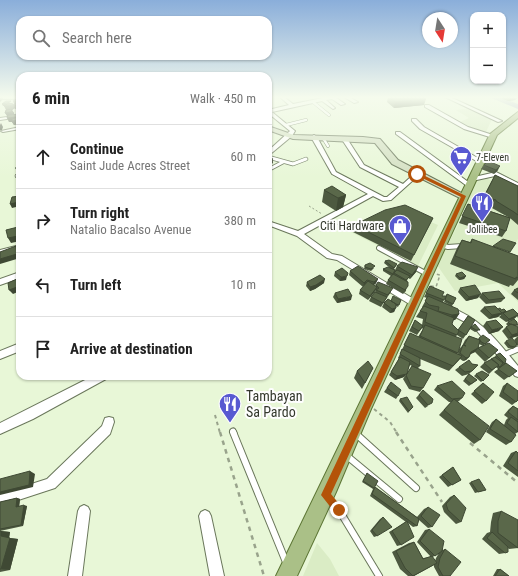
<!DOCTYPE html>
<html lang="en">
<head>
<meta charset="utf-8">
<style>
	:root { --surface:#fff; --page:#f6f6f6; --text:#222; --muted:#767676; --line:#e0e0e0 }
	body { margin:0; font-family:"Roboto Condensed",sans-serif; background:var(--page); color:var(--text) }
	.controls { position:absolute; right:12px; top:12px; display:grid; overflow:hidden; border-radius:8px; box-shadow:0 1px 3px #0004 }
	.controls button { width:36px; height:36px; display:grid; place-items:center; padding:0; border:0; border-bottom:1px solid var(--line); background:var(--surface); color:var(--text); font:20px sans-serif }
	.compass { position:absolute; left:422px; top:12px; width:36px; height:36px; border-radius:50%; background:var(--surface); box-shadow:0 1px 3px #0004; rotate:168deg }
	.stop { position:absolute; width:12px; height:12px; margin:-9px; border:3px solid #b45309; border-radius:50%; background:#fff }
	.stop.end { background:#b45309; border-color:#fff; box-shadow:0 1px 4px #0008 }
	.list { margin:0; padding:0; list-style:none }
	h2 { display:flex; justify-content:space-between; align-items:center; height:52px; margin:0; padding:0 16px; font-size:17px }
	h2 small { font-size:13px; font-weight:400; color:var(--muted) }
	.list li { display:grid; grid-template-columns:26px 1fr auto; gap:12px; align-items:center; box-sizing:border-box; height:64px; padding:0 16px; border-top:1px solid var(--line) }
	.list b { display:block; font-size:15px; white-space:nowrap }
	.list p { margin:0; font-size:13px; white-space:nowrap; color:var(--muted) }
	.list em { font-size:13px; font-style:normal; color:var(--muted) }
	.icon { flex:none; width:22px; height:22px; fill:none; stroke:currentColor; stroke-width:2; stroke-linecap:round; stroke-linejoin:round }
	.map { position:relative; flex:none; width:518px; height:576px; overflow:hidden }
	.search { position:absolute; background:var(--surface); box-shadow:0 1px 3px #0004; left:16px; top:16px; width:256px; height:44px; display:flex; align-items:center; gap:10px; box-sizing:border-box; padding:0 14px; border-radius:12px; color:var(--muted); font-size:15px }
	.panel { position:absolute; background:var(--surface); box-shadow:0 1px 3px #0004; left:16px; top:72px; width:256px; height:308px; border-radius:12px }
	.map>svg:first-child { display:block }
	.built { fill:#daecc5 }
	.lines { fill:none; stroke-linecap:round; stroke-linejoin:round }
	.river { fill:#9ea4c5; fill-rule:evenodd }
	.lane-far4-casing { stroke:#6a775b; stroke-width:3.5 }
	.lane-far3-casing { stroke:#6a775b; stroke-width:4.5 }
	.lane-far2-casing { stroke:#6a775b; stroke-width:6 }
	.lane-far1-casing { stroke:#6a775b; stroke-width:7 }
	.lane-casing { stroke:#6a775b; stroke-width:8 }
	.street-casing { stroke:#6a775b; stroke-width:2 }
	.secondary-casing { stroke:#6a775b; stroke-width:2 }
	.primary-casing { stroke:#5c7534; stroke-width:2 }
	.path-far3 { stroke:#99a38c; stroke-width:1; stroke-dasharray:2 2; stroke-linecap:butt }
	.path-far2 { stroke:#99a38c; stroke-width:1.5; stroke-dasharray:3 3; stroke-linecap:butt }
	.path-far1 { stroke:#99a38c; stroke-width:2; stroke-dasharray:3.5 3.5; stroke-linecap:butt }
	.path { stroke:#99a38c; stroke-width:2.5; stroke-dasharray:4.5 4.5; stroke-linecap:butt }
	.lane-far4 { stroke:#fff; stroke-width:2.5 }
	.lane-far3 { stroke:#fff; stroke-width:3 }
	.lane-far2 { stroke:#fff; stroke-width:4 }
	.lane-far1 { stroke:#fff; stroke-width:5 }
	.lane { stroke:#fff; stroke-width:6 }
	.street { fill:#fff; fill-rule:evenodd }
	.secondary { fill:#d4e0c3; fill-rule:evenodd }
	.primary { fill:#aac087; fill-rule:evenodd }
	.wall { fill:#4d5940; fill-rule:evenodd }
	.shaded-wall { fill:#3f4934 }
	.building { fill:#5a684a; stroke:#3f4934 }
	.route { fill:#b45309 }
	.labels { text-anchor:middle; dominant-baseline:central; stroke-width:4; stroke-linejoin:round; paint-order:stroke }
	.far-poi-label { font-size:10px; fill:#34392d; stroke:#fefefe; text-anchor:start }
	.poi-label { font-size:12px; fill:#34392d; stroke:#fefefe; text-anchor:end }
	.near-poi-label { font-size:14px; fill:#34392d; stroke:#fefefe; text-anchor:start }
</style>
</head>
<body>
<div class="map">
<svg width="518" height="576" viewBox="0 0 518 576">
	<rect width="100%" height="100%" fill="#e8f7d7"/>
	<path class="built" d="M471 108 492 119 485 134 468 128 458 123 469 118 456 110Z
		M486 178 518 194V239L508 256 518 261V302L498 283 455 291 437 265 459 223 502 237 465 210 468 196 478 180Z
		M378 214 419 217 438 225 418 266 347 230Z
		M317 543 330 559 339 576H303Z"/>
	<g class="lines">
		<path class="river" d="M489 97H499L518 104V109Z"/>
		<g class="lane-far4-casing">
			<path id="lane-far4" d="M313 102 329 115
				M286 125 306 120
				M323 138 328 146"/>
		</g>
		<g class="lane-far3-casing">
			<path id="lane-far3" d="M268 157 293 164 306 159
				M268 170 283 162
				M17 176 20 175"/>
		</g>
		<g class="lane-far2-casing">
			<path id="lane-far2" d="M441 245 448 247 462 246
				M379 248 427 274"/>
		</g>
		<g class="lane-far1-casing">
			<path id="lane-far1" d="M504 355 518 349
				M233 431 234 433"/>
		</g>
		<g class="lane-casing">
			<path id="lane" d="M233 432 286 562
				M355 433 416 488
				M347 456 399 499
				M328 498 339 510 379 576"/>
		</g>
		<g class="street-casing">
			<path id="street" d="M280 97H284L293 104 328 97H335L345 104 341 105 332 99 326 100 335 108 333 109 322 101 272 112 295 131 292 136 268 156V151L290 131 268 113V110L289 105Z
				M344 97H349L358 102 354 103Z
				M445 97H450L502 121 498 122Z
				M425 105H429L468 127 496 136 493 138 464 129 425 107Z
				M20 115V117L0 120V118Z
				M412 119H416L424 127 483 161 478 162 420 129 412 121Z
				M20 127V129L3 132 1 131Z
				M396 132H400L471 184V186H467L396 134Z
				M314 135 317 137 336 172 384 197H387L399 187 360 167 341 138 342 137H346L364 165 403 184 415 173 420 174 391 200 383 201 373 196 304 234 332 254 342 256 417 301 418 303 417 305H411L337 260 327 258 297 236 268 225 269 222H271L298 231 368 194 332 174 311 137Z
				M19 166H20V170L16 168Z
				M496 172 518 183V187L495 176 472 181 469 179 470 178Z
				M20 245V250L0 256V250Z
				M20 272V278L0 285V279Z
				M449 307C481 318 497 341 518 366V377L515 376 477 331 465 322 446 312 445 310 446 308Z
				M20 343V351L0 359V351Z
				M93 376H108L106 379 33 419 0 434V423Z
				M109 417 113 418 114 422 110 434 55 488 0 506V494L47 479 102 426 105 418Z
				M84 505 88 507 90 511 82 576H68L78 511 80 507Z
				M205 510 209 512 211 516 224 576H210L199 516 201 512Z"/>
		</g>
		<g class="secondary-casing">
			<path id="secondary" d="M0 97H20V99H0Z
				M268 126 294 135 363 137 380 139 398 160 467 196 466 198H460L392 164 375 143 293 139 268 130Z"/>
		</g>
		<g class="primary-casing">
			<path id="primary" d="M518 112V118L497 135 371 409 336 492 297 576H276L490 134Z"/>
		</g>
		<path class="path-far3" d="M309 206 322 214
			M334 222 343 228"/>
		<path class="path-far2" d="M342 227 346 229
			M431 286 436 287 440 275 436 274"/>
		<path class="path-far1" d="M374 409 390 422 397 433
			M215 415 220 433"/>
		<path class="path" d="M220 432 264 576
			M396 432 442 502
			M470 443 518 483"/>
		<use href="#lane-far4" class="lane-far4"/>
		<use href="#lane-far3" class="lane-far3"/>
		<use href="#lane-far2" class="lane-far2"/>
		<use href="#lane-far1" class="lane-far1"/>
		<use href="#lane" class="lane"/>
		<use href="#street" class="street"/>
		<use href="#secondary" class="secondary"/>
		<use href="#primary" class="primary"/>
	</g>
	<path class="wall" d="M20 97V109H15V108L12 110 14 113V115L20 114V124L14 125 12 122H9L8 116V110H6L4 106H5H3L2 104 12 103 11 104 13 105 14 104 13 101 18 99 17 98Z
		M388 97H398L399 98 424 105 394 108 387 102Z
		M498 97H518L515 100 508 101Z
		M484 165 498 170 494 174 481 169Z
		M495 175 518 186V225L510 218 506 231 502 237 459 223 468 204 508 217 492 208 493 206 484 203 485 200 482 199Z
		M324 190 346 195 343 207 336 211 322 202Z
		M433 218 411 261 353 232 354 225Z
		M472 239 492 247 493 246 518 256V280L513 286 510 285 509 287 450 264 457 248 462 240 470 242Z
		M385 261 397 264 394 269 395 270 397 266 416 272 410 279 408 278 407 281 406 291 403 294 386 284 388 280 391 276 383 271V269L390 268 384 263Z
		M365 265 374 268 371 271 364 269Z
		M350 271 378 279 376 283 374 285 375 286 376 285 391 292 386 299 381 307 369 301 371 297 375 292 376 290 368 300 359 294 360 290 365 284 363 287 349 275Z
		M335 272 346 280 340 281 334 276Z
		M456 274 466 276 464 279 459 280 455 276Z
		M307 282 324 283 315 289 310 291 306 286Z
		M430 286 442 296 444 300 443 302 450 305 444 302 447 294 456 298 452 306 459 314 455 320H453L452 324 458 330 468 316 471 327 475 324 478 331 475 332 470 329 463 339 457 335 456 336 458 353 457 354H458L459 349 462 346 465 340 469 336 478 339 479 338 490 340 484 345 498 350 485 362 475 352 470 354 469 357 466 360 463 361 460 359 449 371 420 359V366L418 368 423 388 420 392 409 389 403 379 412 366 410 365 404 377 395 380 389 375 399 359 398 358 410 333 418 337 423 329 422 328 417 335 409 331 415 320 422 325 423 319 416 317 422 308V307L427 298 424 297ZM479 344 483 346 478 348Z
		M460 288 478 298 466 301 458 292Z
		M518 288V300L511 294 514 290Z
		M335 293 351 300 337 303 333 297Z
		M482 293 505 298 501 302 486 304 479 297Z
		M401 300 398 307 396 306 394 312 390 313 382 307 384 303 391 301Z
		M484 307 498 309 506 311 518 313V318L517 316 514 319 517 324 518 323V327L517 325 516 326 518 336 508 339 502 331 506 327 508 326 506 324 508 322 514 319 506 322 499 317 501 315H500L498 317 489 319 480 311Z
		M486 322 499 331 489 334 483 326Z
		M518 336V346L517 345 513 349 508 348 504 343 506 341 516 343 514 340Z
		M496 355 505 363 517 371 504 380 494 372 498 369 496 367 489 374 480 367 484 363 494 358Z
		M472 364 478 365 469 374 462 376 455 370 459 367Z
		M373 368 362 389 354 378 357 371Z
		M469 374 477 380 469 386 463 381Z
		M476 374 489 375 481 382 474 376Z
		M391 382 398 396 396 399 384 392Z
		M483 383 486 401 482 404 471 394Z
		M507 383 516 402 512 405 499 396 503 386Z
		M437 386 462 398 459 401H458L480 440 474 444 439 415 451 402H449L434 390Z
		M423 390 428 406 425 408 416 398Z
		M400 399 413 407 408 413 399 401Z
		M513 406 518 409V432L515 434 511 442 506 445 486 432 492 422 496 419 504 425 506 420 508 418 504 415 509 409Z
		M516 451 518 453V477L503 466 511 453Z
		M453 467 461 480 448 487 439 477Z
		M367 473 374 488 373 489 362 482Z
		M471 482 486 490 475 493 469 483Z
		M375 487 417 517 424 509 428 507 432 527 428 528 419 520 417 526 413 527 408 523 401 545 397 546 389 532 406 522 370 496 373 489Z
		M454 495 461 522 456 524 444 512 442 506 450 497Z
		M17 498 20 499 19 506H27L23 526 0 531V502Z
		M501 511 518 548 509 549 508 548 505 553 499 554 482 539 487 533 490 532 491 522 493 513Z
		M383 517 377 536 374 537 370 531 380 519Z
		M429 529 443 550 445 549 450 576H439L434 567V565L414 576H408L400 569 392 552 409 543 414 542 423 558 431 557 417 542 425 530ZM439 553 436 558 435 561 432 557 435 556Z
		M0 531 10 532 9 538 18 539 10 570 0 572Z
		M497 569H500L509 576H493Z"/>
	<path class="shaded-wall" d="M0 97H2L3 99 0 102Z
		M511 97H518L515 100 508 101Z
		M426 99 424 105 394 108 395 102Z
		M20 101V109H19L17 106 19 105 17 102Z
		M13 104 15 108 12 110 14 113 13 116H7L5 113 11 110 10 106Z
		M17 117 20 120V124L14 125 12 122H9L7 118Z
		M1 123 3 127 2 130H0V125Z
		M273 159V163L268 167V163Z
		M500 166 498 170 494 174 496 170Z
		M346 195 343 207 336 211 338 198Z
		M20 198V206L12 208 10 204Z
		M18 227 20 230V241L11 243 8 238Z
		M16 246 19 250 20 258 0 264V259Z
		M418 267 416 272 410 279 412 275Z
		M347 276 346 280 340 281 341 277Z
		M466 276 464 279 459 280 460 278Z
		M19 278 20 279V291L13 294 9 290Z
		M325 279 324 283 315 289 310 291V287Z
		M378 279 376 283 372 286 374 282Z
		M367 280 365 284 363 287 364 283Z
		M377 287 375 291 368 300 370 296Z
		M481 294 478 298 466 301 469 297Z
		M352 296 351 300 337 303 338 299Z
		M396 308 394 312 390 313 392 309Z
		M502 313 498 317 489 319 492 315Z
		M459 314 455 320 448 321 452 315Z
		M518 315 515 318 506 322 509 319Z
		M503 327 499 331 489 334 492 330Z
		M518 333V336L508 339 512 335Z
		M478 348 475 352 467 356 471 352Z
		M469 357 466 360 463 361 466 358Z
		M407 374 404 377 395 380 397 376Z
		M30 471 35 474 33 487 0 495V492Z
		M17 498 20 499 19 508 16 507Z
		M24 505 27 506 23 526 21 525Z
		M1 531 10 532 9 538 1 536Z
		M10 538 18 539 10 570 1 569Z"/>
	<path class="building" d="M389 97H398L399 98 406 97H423L426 99 395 102Z
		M17 99 20 100V101L17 102 13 101Z
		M6 101H11L8 103 2 104Z
		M19 102H20V104L17 106 13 105Z
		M9 103 13 104 10 106H4Z
		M12 109 11 112 5 113 6 110Z
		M20 114V120L12 121V119L17 117 7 118 8 115Z
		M20 130V133H18L16 131Z
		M20 135V138L18 139V136Z
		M268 157 273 159 268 163Z
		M488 161 500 166 496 170 484 165Z
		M495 175 518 186V215L514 212 496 201V200L487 197 489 194 486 193Z
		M332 186 346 195 338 198 324 190Z
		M20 196 19 202 10 204 12 197Z
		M468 204 510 218 506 231 462 216Z
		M405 205 433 218 414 255 354 225 385 210Z
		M18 227V236L8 238 6 230Z
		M472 239 518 256V278L516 277V279L455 256 462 240 471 243Z
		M503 239 516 243 510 252 493 246Z
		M16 246 17 254 0 259V252Z
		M18 252H20V262Z
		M389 260 397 264 394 268 385 261Z
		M402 262 418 267 412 275 397 266Z
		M370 263 375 266 371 269 365 267V265Z
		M358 266 378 279 374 282 367 280 364 283 350 271Z
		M388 267 395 270 393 274 383 269Z
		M342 268 348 273 347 276 341 277 335 272Z
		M397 270 410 276 406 280 394 273Z
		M462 272 466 276 460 278 456 274Z
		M393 274 408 282V286L405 290 388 280Z
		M320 275 325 279 316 285 310 287 307 282Z
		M19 278 20 286 9 290 8 283Z
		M368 281 377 287 370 296 360 290Z
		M378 282 393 288 388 295 376 290 379 288 376 285Z
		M475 285 481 294 469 297 460 288Z
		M430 286 444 292 442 296H446L444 300 426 293Z
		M518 288V293L514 290Z
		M348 289 352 296 338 299 335 293Z
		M499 291 505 298 489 300 482 293Z
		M375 292 387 297 383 303 371 297Z
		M447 294 456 298 453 304 445 300Z
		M393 296 401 300 399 305 396 304 391 301Z
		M428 296 458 309 459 314 452 315 438 311 439 307 429 305 425 301Z
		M388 299 396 304V308L392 309 384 303Z
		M424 306 454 318 452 324 459 331 457 335 425 322 427 313 420 311Z
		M495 306 502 313 492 315 484 307Z
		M500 308 501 310 504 309 506 311 502 313 498 309Z
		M513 309 518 314V315L509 319 503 313Z
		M468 316 475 320 466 335 458 330Z
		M514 319 517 322V325H515L510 324 508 322Z
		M415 320 423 326 419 331 412 327Z
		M496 320 503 327 492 330 486 322Z
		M475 324 480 330H476L471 327Z
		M511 324 516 326 518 327V333L512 335 506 327Z
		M425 325 462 339 458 353 420 336Z
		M410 333 462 356 453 366 404 345Z
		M483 335 490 340 485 344 480 341V340L479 338Z
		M469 336 480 340 478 348 489 343 498 350 489 358 478 348 471 352 469 357 466 358 460 353 463 345 466 346 464 345Z
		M512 338 517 344 515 347 510 346 506 341Z
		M402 349 420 358V366L400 354Z
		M500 353 506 359 505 364 496 355Z
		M400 357 410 362 407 374 397 376 391 372Z
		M495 357 503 363 500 367 498 366 499 365 491 359Z
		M492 359 499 365 492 370 484 363Z
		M469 360 472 364 478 365 472 371 465 372 459 367Z
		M368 361 373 368 365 383 357 371Z
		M506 363 517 371 509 377 498 369Z
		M412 366 431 374 423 388 411 386 406 375Z
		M482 371 489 375 483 381 476 374Z
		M469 374 477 380 471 384 465 379Z
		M452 381 465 393 462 398 452 399 437 386Z
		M391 382 401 390 398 396 387 388Z
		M483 383 494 392 486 401 474 391Z
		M507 383 518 391V400L516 402 503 392Z
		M423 390 433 399 432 403 428 405 419 395Z
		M407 397 413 407 409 411 400 399Z
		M454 399 489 426 480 440 444 410Z
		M513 406 518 409V420L508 412Z
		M511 417 518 422V432L507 423Z
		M496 419 516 435 511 442 490 429Z
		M516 451 518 453V471L508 463Z
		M453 467 461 480 452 485 442 475Z
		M30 471 29 485 0 492V479Z
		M367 473 378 481 374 488 363 481Z
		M479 479 486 490 478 492 471 482Z
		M375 487 419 519 417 526 372 494Z
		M454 495 466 508 461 522 448 510 446 504Z
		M17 498 16 507 24 505 21 525 0 529V502Z
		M428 507 440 515 432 527 421 516Z
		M501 511 518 520V548L498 533V521Z
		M383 517 392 527 377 536 372 530Z
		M407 521 414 537 401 545 392 531Z
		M429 529 444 541 442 551 435 556 420 541Z
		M0 531H1V536L10 538 1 569H0Z
		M492 532 508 547V552L505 553 487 538Z
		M414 542 423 559 432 556 437 563 413 576 405 568 396 551Z
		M445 549 461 562 450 576H443L438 567 440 558Z
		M500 569 509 576H495Z"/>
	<linearGradient id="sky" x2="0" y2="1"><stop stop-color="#8aaeda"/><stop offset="0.55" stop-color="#f5fbed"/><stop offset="1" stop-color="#f5fbed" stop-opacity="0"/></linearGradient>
	<rect width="518" height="177" fill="url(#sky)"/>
	<path class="route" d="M416 173H419L466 196 331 494 344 510 343 514 339 515 336 514 321 495 461 197 416 175Z"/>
	<defs>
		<g id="supermarket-pin" transform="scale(1.15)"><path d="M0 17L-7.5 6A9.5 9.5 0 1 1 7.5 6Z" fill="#5859d1" stroke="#fefefe"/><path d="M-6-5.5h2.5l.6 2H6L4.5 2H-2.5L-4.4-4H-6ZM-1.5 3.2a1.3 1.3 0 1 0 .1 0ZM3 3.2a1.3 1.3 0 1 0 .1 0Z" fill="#fff"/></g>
		<g id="restaurant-pin" transform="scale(1.15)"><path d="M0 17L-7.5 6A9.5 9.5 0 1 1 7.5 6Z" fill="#5859d1" stroke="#fefefe"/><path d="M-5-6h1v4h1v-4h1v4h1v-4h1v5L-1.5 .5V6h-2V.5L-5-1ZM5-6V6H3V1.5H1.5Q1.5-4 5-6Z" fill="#fff"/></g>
		<g id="shop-pin" transform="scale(1.15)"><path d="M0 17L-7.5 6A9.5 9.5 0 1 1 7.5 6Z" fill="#5859d1" stroke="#fefefe"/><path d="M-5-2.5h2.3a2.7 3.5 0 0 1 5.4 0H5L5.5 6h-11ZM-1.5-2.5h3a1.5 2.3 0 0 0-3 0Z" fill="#fff"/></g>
	</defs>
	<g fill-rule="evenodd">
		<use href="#supermarket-pin" x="461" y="157"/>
		<use href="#restaurant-pin" x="482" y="203"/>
		<use href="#shop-pin" x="400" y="226"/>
		<use href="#restaurant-pin" x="230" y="404"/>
	</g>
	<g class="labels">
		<g class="far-poi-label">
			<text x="476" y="157">7-Eleven</text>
			<text x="482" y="229" text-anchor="middle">Jollibee</text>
		</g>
		<g class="poi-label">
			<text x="384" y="226">Citi Hardware</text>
		</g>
		<g class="near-poi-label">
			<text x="246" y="396">Tambayan<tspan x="246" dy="16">Sa Pardo</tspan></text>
		</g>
	</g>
</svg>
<div class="controls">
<button>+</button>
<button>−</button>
</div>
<svg class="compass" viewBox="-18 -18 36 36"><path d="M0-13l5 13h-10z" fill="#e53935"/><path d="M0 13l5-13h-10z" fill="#767676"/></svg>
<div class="stop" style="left:417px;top:174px"></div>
<div class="stop end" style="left:339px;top:510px"></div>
<div class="search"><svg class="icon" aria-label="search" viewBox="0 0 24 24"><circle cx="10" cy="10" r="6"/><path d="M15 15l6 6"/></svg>Search here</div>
<section class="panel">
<h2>6 min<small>Walk · 450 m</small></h2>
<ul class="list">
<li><svg class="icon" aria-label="ahead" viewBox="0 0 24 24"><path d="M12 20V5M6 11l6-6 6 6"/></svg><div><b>Continue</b><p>Saint Jude Acres Street</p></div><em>60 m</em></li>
<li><svg class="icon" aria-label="right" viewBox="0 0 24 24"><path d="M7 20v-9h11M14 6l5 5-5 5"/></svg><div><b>Turn right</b><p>Natalio Bacalso Avenue</p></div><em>380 m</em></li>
<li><svg class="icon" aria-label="left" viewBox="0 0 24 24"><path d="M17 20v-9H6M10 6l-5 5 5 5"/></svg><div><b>Turn left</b></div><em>10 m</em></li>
<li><svg class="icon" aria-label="arrive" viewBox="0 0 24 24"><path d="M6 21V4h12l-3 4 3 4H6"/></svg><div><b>Arrive at destination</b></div></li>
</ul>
</section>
</div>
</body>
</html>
